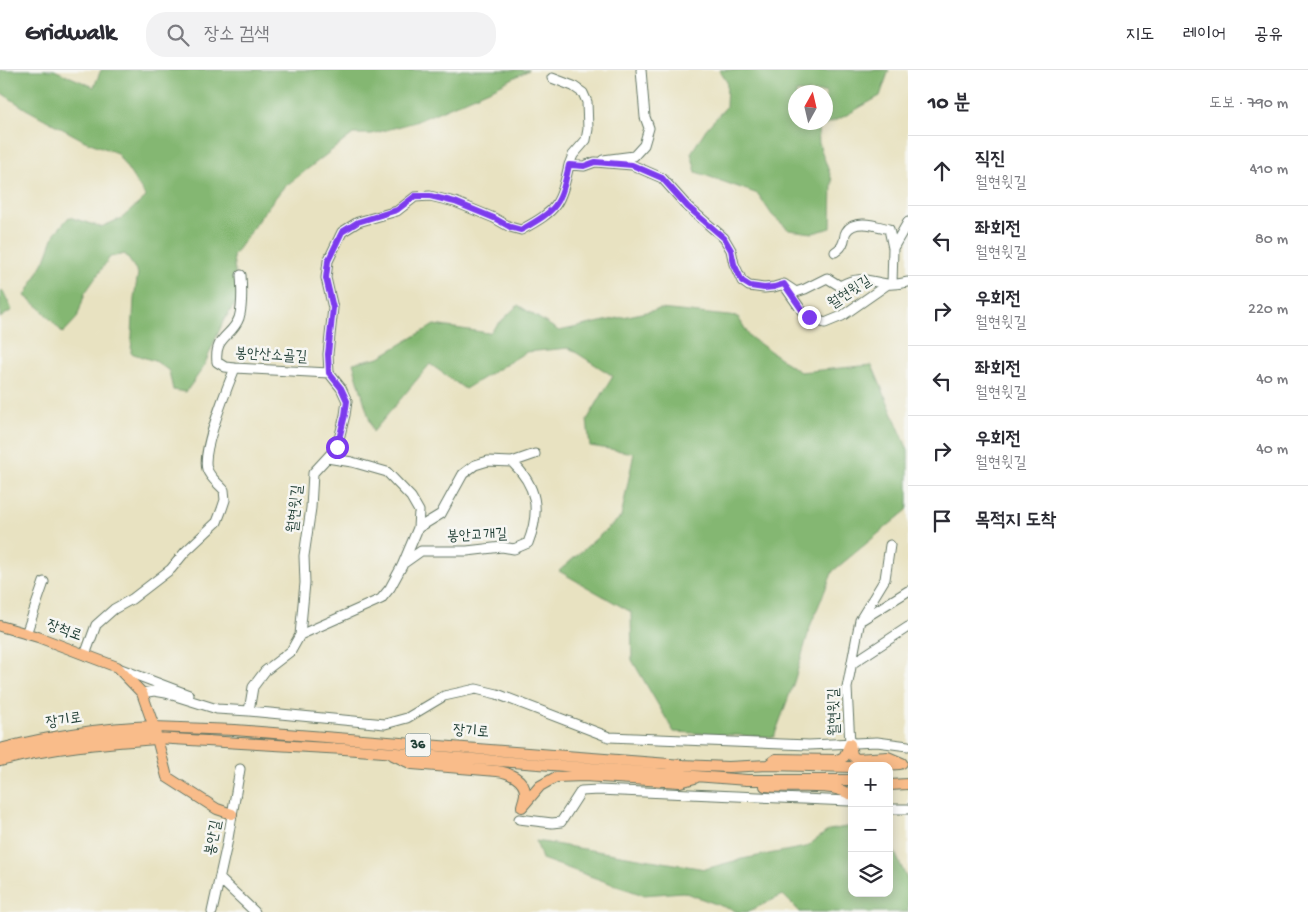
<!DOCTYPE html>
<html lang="ko">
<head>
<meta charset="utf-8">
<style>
	:root { --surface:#fff; --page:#f2f2f3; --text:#2b2b33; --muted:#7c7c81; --line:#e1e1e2 }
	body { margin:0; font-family:"Gochi Hand","Poor Story",sans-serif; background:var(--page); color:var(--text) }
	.controls { position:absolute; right:15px; bottom:15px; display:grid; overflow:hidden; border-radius:10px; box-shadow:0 2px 12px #0003 }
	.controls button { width:45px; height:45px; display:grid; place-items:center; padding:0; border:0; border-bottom:1px solid var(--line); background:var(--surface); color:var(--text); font:25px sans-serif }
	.compass { position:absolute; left:788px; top:15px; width:45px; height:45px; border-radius:50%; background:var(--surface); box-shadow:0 2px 12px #0003; rotate:8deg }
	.stop { position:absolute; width:15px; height:15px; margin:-11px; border:4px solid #7c3aed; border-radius:50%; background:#fff }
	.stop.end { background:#7c3aed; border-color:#fff; box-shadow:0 1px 5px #0008 }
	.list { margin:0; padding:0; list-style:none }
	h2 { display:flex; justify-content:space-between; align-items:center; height:65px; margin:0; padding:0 20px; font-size:21px }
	h2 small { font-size:16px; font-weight:400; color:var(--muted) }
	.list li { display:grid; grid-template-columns:32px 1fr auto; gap:15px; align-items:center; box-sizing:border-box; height:70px; padding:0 20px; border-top:1px solid var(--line) }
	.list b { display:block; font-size:19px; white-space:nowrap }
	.list p { margin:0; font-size:16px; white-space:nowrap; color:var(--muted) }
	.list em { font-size:16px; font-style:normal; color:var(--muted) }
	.icon { flex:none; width:28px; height:28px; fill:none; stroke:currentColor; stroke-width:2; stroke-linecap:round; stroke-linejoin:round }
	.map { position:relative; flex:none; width:908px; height:842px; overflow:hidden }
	header { display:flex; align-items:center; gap:30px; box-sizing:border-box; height:70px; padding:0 25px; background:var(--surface); border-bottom:1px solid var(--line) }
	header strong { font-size:24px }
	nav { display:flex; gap:28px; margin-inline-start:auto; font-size:18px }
	.search { width:350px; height:45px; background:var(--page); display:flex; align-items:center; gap:12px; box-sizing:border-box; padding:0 18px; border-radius:20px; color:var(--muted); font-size:19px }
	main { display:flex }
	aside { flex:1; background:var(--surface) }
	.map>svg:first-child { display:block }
	.forest { fill:#84b772; stroke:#527a53; fill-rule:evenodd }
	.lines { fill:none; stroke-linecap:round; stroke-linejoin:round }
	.minor-casing { stroke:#657765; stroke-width:11 }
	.major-casing { stroke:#657765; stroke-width:12 }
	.highway-casing { stroke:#657765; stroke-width:14 }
	.minor { stroke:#fff; stroke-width:9 }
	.major { stroke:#f9bc8a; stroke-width:10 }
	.highway { stroke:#f9bc8a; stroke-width:12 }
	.route { stroke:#7c3aed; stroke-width:6 }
	.labels { text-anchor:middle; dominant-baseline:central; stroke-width:5; stroke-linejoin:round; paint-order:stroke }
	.shield { fill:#f6f6f2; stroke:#60746d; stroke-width:1 }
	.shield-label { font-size:14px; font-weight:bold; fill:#1f3d34 }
	.street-label { font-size:15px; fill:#1f3d34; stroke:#f6f6f2 }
</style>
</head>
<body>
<header>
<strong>Gridwalk</strong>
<div class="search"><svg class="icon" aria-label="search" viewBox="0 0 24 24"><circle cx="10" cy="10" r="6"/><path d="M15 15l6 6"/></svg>장소 검색</div>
<nav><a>지도</a><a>레이어</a><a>공유</a></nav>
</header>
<main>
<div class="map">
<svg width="908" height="842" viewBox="0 0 908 842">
	<rect width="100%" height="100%" fill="#f6f6f2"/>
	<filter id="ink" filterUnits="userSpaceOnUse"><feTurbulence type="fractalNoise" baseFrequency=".02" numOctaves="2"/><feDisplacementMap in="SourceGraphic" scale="10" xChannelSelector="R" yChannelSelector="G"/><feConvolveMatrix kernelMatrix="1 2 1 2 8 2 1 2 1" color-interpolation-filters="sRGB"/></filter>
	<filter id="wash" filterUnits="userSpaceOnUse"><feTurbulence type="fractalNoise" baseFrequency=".0096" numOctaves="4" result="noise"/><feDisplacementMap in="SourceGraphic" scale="20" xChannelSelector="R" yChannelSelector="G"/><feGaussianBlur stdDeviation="1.12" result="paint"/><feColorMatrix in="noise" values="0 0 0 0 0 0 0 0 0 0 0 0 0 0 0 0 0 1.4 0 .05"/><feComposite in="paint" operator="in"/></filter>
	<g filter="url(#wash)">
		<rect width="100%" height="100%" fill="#e8e2c1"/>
		<path class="forest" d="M0 0H54L94 17 101 0H529L496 17 415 52 372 64H353L283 118 264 142 233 186 238 229 223 252 203 298 186 322 173 320 169 301 157 292 131 283 134 229 138 203 125 184 110 187 85 223 77 248 63 263 40 238 25 226 45 190 55 163 69 147 101 157 122 148 146 127 117 83 85 71 26 39 0 22Z
			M719 0H889L880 26 843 47 818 58 819 74 832 110 831 158 813 163 789 160 772 145 758 124 696 102 691 83 706 59 726 37 727 12ZM826 22V52H796V22Z
			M3 221 12 240 0 248V222Z
			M518 235 559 261 660 239 738 247 750 267 800 302 872 295 908 380V436L907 440 833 501 811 554 794 612 774 667 674 662 632 590 631 542 559 501 621 447 634 383 590 376 587 350 613 306 569 278 526 282 465 319 430 294 373 362 353 293 379 287 434 255 489 263Z
			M852 756V823H889V770L908 811V842H800L783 825 747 842H738L683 822 643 825 542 789 536 771 705 799 742 789 806 777 829 760Z"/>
	</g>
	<g filter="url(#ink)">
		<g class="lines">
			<g class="minor-casing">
				<path id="minor" d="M552 8 573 16 583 23 587 32 588 59 586 70 573 85 569 95
					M603 90 634 86 644 75 649 58 645 47 641 0
					M835 182C838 180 842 177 843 173 845 170 844 165 846 162 854 148 877 156 889 159L893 178
					M241 205C242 219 243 235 239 248 232 267 214 266 217 292L225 297 235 298 329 303
					M892 214 893 178 908 152
					M786 218 802 241 809 247 825 253 842 246 888 214
					M327 388 352 392 387 402 411 427 419 441 418 458
					M404 493 421 481H467L502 477 514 479 528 473C541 440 537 416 512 392
					M863 549 908 521
					M26 564 44 512
					M300 565 381 529 390 518 402 496 418 458 441 444 463 404 475 395 488 391 512 392 535 384
					M85 585 96 555 114 539 132 529 171 499 185 482 217 452 222 439 225 430 224 420C218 413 210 408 207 399 201 382 227 318 235 298
					M853 593 908 557
					M118 598 189 625
					M142 623 154 621 166 623 217 639 249 641 385 654 407 648 444 626 476 619 497 624 609 667 809 675 877 672 908 676
					M249 641 253 617 265 601 291 581 300 565 305 513 304 486 311 438 313 403 337 377 345 345 347 331 341 318 329 303 328 284 333 238 326 208 328 191 342 162 358 152 397 141 415 127 430 126 455 132 494 148 510 157 521 160C558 140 560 135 569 95L584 96 595 92 632 95 662 108 688 137 724 168 731 180 734 194 742 211 749 216 764 218 774 217 784 214 796 222 805 219 827 208 840 216C859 205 868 211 887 214 894 215 902 213 908 212
					M850 674 847 618 860 550 885 509 890 475
					M889 739H908
					M519 749 552 753 561 752 581 721 598 720 849 731
					M220 809 255 842
					M212 842 227 774 240 699"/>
			</g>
			<g class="major-casing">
				<path id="major" d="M0 556 38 567 117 597 142 623 154 657 167 707 217 739 232 744
					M154 657 235 660 682 695 728 697 768 695 852 697
					M156 668 344 679 747 710H852
					M850 674 852 685 856 689 888 687 902 693
					M393 685 412 694 497 701C508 702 525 709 525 723 525 727 523 732 522 736
					M768 695 776 689 837 690 844 687 850 674
					M867 696 900 694
					M889 715 908 714
					M765 716C788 719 831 712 849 724L852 721
					M522 737 540 716 556 707 584 706 680 712 695 708"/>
			</g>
			<g class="highway-casing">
				<path id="highway" d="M0 680C50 667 102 659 154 657
					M0 690C52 676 103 672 156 668"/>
			</g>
			<use href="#minor" class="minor"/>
			<use href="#major" class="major"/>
			<use href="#highway" class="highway"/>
		</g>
	</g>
	<g class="lines" filter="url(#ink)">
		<path class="route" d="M337 377 345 345 347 331 341 318 329 303 328 284 333 238 326 208 328 191 342 162 358 152 397 140 415 126H430L455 132 494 148 510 157 521 160C558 139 560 136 569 95L584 96 595 92 632 95 662 108 688 137 724 168 731 180 734 194 742 211 750 216 764 218 774 217 784 214 802 240 809 247"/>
	</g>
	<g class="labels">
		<rect class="shield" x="405.5" y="663.5" width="25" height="23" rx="4"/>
		<g class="shield-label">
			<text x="418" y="675">36</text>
		</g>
		<g class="street-label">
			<text transform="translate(850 223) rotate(-33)">월현윗길</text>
			<text transform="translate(271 286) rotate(3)">봉안산소골길</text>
			<text transform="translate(296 439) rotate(-84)">월현윗길</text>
			<text transform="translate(477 466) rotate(-2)">봉안고개길</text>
			<text transform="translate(64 561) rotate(20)">장척로</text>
			<text transform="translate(835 642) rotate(-91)">월현윗길</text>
			<text transform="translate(64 651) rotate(-9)">장기로</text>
			<text transform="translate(471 662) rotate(4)">장기로</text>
			<text transform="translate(214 768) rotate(-79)">봉안길</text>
		</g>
	</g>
</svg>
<div class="controls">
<button>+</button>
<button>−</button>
<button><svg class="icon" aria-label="layers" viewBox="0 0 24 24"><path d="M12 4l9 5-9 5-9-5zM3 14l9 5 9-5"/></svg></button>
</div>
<svg class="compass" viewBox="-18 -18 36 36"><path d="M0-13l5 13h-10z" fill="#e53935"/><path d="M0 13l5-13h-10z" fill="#7c7c81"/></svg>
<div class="stop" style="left:337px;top:377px"></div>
<div class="stop end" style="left:809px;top:247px"></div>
</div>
<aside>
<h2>10 분<small>도보 · 790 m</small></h2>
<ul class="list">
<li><svg class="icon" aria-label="ahead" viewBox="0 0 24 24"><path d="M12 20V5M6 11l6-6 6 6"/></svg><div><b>직진</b><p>월현윗길</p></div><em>410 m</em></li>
<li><svg class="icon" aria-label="left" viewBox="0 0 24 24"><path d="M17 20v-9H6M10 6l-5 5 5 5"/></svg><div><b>좌회전</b><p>월현윗길</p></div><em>80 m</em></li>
<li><svg class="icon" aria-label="right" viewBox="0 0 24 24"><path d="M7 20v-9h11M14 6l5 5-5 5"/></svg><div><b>우회전</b><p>월현윗길</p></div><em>220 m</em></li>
<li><svg class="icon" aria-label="left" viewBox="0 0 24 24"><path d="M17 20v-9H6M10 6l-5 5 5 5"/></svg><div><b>좌회전</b><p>월현윗길</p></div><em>40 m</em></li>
<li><svg class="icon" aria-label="right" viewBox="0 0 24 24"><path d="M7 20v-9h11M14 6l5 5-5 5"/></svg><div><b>우회전</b><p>월현윗길</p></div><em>40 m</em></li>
<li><svg class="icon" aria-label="arrive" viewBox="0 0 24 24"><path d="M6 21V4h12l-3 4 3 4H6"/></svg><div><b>목적지 도착</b></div></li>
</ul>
</aside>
</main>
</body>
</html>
